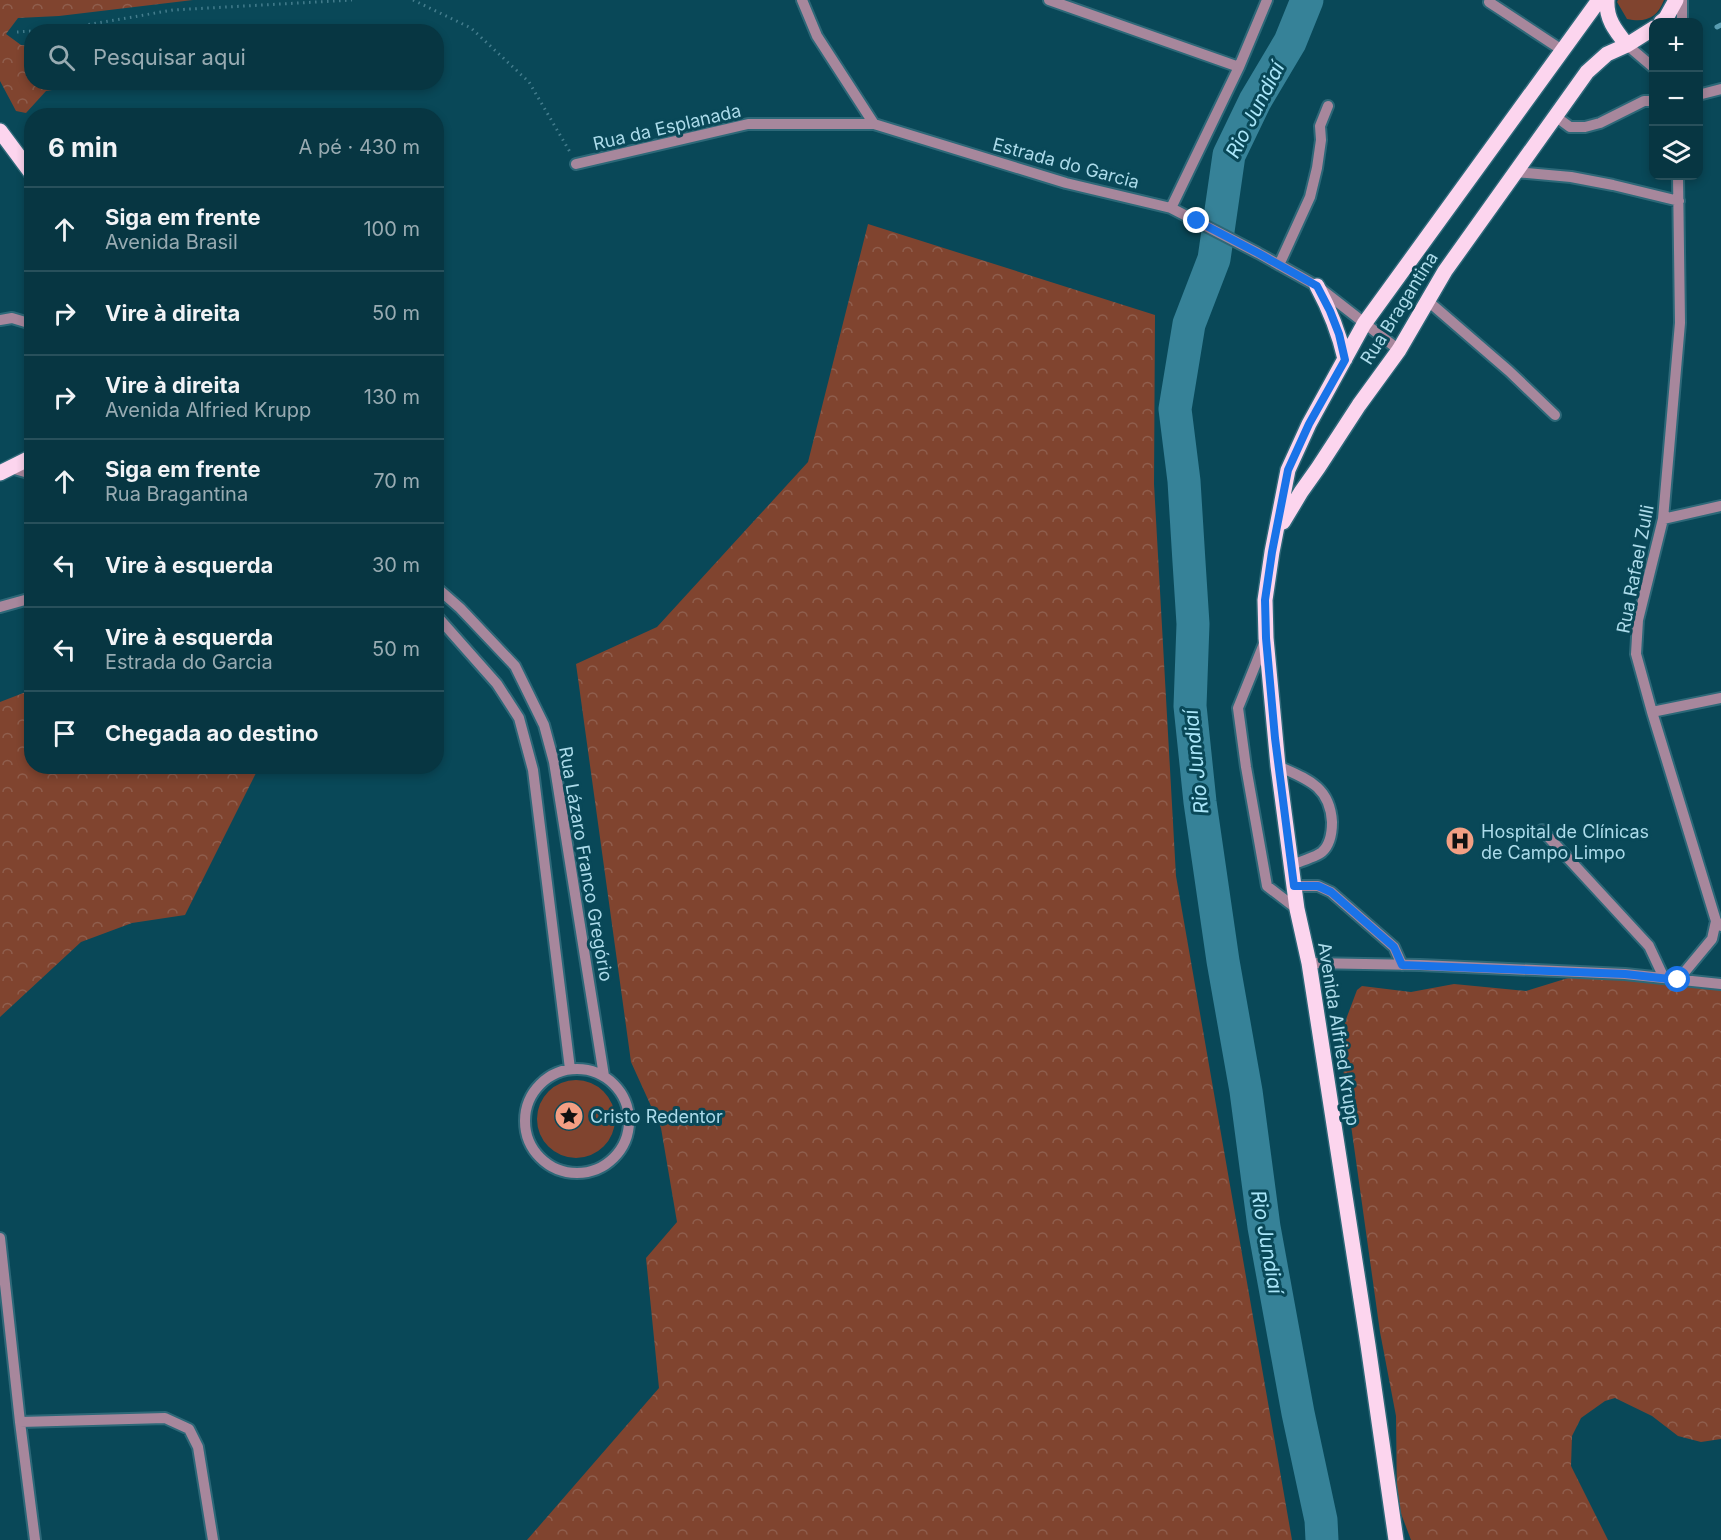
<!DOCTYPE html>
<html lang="pt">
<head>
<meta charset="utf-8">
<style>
	:root { --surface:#073642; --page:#15414d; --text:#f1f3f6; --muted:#98abb2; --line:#28505b }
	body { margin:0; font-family:Inter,sans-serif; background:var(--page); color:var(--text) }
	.controls { position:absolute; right:18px; top:18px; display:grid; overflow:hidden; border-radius:12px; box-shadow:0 3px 9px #0003 }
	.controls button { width:54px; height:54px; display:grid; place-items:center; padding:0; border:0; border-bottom:2px solid var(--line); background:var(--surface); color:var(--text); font:30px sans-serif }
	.stop { position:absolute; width:18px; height:18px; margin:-14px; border:4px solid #1a73e8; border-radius:50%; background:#fff }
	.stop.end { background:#1a73e8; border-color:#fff; box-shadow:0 2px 6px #0008 }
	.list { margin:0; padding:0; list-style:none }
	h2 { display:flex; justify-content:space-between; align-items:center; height:78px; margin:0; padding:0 24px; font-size:26px }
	h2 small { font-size:20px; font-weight:400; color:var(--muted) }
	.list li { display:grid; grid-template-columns:39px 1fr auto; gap:18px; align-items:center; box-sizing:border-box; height:84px; padding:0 24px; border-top:2px solid var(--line) }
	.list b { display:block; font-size:22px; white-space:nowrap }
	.list p { margin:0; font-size:20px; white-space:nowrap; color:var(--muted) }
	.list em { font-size:20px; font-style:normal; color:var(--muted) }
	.icon { flex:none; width:33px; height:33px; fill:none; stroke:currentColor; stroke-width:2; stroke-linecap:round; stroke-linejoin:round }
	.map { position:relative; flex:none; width:1721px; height:1540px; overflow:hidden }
	.search { position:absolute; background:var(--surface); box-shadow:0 3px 9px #0003; left:24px; top:24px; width:420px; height:66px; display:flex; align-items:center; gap:15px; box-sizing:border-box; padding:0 21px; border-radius:24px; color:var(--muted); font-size:22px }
	.panel { position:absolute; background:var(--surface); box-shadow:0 3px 9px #0003; left:24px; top:108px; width:420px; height:666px; border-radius:24px }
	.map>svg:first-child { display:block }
	.grass { fill:#80442f }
	.forest { fill:url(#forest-crowns) }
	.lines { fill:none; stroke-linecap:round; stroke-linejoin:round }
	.stream { stroke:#599db1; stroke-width:5 }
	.river { stroke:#368298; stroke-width:33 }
	.minor-casing { stroke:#2d6878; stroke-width:14 }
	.major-casing { stroke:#2d6878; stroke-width:18 }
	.path { stroke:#447d8d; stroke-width:3; stroke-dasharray:1.5 4.5; stroke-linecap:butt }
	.minor { stroke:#a7879c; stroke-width:10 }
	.major { stroke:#fcd5ee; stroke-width:15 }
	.route { stroke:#1a73e8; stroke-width:8 }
	.labels { text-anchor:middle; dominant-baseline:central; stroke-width:6; stroke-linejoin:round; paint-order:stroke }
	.street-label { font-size:18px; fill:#acdbea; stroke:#094858 }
	.poi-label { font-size:18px; fill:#acdbea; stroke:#094858; text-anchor:start }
	.water-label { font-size:20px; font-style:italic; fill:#abe7fa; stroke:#094858 }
</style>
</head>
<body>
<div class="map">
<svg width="1721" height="1540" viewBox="0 0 1721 1540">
	<defs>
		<pattern id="forest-crowns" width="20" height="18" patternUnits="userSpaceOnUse" patternTransform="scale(1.5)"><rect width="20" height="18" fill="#80442f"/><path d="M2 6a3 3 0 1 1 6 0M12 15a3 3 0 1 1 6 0" fill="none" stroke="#8f5e4d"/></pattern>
	</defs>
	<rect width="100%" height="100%" fill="#094858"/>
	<path class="grass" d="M1618 0H1664C1657 18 1646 23 1627 19L1617 2Z
		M537 1119a39 39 0 1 1 78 0a39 39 0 1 1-78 0Z"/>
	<path class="forest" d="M0 0H193L59 16 18 18 6 34 21 45 31 46 32 82 137 83 135 88 70 87 46 91 26 113 16 111 0 81Z
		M868 224 1155 315 1154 484 1176 876 1292 1540H527L659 1388 646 1258 677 1222 661 1128 631 1062 576 664 657 627 808 462Z
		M31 690 32 766 259 767 185 915 132 923 81 942 0 1017V702Z
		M1581 974 1721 986V1439L1701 1442 1678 1436 1652 1416 1615 1398 1605 1401 1581 1418 1572 1436 1571 1466 1608 1540H1411L1397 1503 1396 1416 1380 1332 1343 1068 1345 1022 1357 990 1362 986 1411 992 1454 984 1526 991Z"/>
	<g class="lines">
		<path class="stream" d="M1717 27 1721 25"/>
		<path class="river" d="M1307 0 1290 42 1255 101 1229 155 1214 259 1189 324 1175 409 1184 481 1189 562 1193 624 1190 706 1200 802 1223 961 1246 1091 1264 1227 1298 1413 1321 1520 1322 1540"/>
		<g class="minor-casing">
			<path id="minor" d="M802 0 817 36 874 124
				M1049 0 1239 67
				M1489 2 1562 50
				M1682 22V0
				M1627 45 1654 68
				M1698 95 1721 89
				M1555 116 1570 127H1585L1600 123 1644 101H1654
				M576 164 748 124H874L1066 183 1171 208 1258 253 1317 286 1399 350
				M1515 172 1571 177 1613 185 1679 201
				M1678 176 1680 323 1663 519 1638 620 1636 654 1652 712 1716 921 1721 926
				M1171 208 1239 67 1267 0
				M1279 265 1310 197 1317 168 1321 140 1320 126 1328 106
				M1428 301 1509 371 1555 415
				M0 320 12 318 32 324
				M11 468 32 474
				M1663 519 1721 506
				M436 587 460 608 515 666 544 725 554 762 604 1076
				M0 607 32 598
				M436 615 497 684 519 718 533 770 570 1069
				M1265 641 1238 708 1246 767 1267 886 1297 909
				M1652 712 1721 698
				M1278 766C1307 779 1330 786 1332 822 1332 832 1330 845 1322 852 1316 857 1299 862 1291 865
				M1542 830 1649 946 1664 978
				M1294 886H1318L1331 892 1394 947 1402 965
				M1309 963 1420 965 1625 974 1721 984
				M1678 980 1712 939 1716 921
				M525 1121a52 52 0 1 1 104 0a52 52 0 1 1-104 0Z
				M0 1238 20 1422 35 1540
				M20 1422 165 1418 189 1429 198 1447 213 1540"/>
		</g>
		<g class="major-casing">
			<path id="major" d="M1607 0C1606 19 1615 30 1627 45
				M1661 22 1666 18 1676 0
				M0 131 32 174
				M1317 286C1330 310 1339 333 1345 359
				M0 473 32 457
				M1283 522 1301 492 1318 468 1359 405 1399 350 1445 271 1587 72 1607 54 1627 45 1654 28
				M1396 1540 1368 1345 1309 963 1297 909 1278 766 1266 638 1265 600 1272 552 1288 470 1309 424 1364 324 1599 0"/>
		</g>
		<path class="path" d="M413 0 471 28 529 82 570 152
			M17 32 63 29 173 10 352 0"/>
		<use href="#minor" class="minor"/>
		<use href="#major" class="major"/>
	</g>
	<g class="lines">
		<path class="route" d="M1197 221 1258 253 1317 286 1330 311 1339 334 1345 360 1309 424 1288 470 1272 552 1265 600 1266 638 1275 738 1294 886H1318L1331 892 1394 947 1402 965 1625 974 1678 980"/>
	</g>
	<defs>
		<g id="hospital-disc" transform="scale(1.5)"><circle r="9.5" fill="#f39f83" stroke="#094858"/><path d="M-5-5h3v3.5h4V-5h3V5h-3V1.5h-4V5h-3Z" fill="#111"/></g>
		<g id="sight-disc" transform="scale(1.5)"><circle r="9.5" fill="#f39f83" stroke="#094858"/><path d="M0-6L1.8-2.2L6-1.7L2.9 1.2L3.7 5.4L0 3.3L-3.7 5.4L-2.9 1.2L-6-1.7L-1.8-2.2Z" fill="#111"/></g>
	</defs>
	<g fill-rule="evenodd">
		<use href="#hospital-disc" x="1460" y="841"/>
		<use href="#sight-disc" x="569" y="1116"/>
	</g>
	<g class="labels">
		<g class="street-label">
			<text transform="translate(667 127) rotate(-13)">Rua da Esplanada</text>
			<text transform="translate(1066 163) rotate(15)">Estrada do Garcia</text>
			<text transform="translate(1399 308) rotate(-58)">Rua Bragantina</text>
			<text transform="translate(1635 569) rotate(-79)">Rua Rafael Zulli</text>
			<text transform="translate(586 864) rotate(80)">Rua Lázaro Franco Gregório</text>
			<text transform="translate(1339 1034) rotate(81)">Avenida Alfried Krupp</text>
		</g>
		<g class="poi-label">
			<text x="1481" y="831">Hospital de Clínicas<tspan x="1481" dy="21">de Campo Limpo</tspan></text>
			<text x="590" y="1116">Cristo Redentor</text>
		</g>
		<g class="water-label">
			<text transform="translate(1255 110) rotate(-63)">Rio Jundiaí</text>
			<text transform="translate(1196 762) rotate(-96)">Rio Jundiaí</text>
			<text transform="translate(1267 1242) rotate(80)">Rio Jundiaí</text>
		</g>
	</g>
</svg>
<div class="controls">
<button>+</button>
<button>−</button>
<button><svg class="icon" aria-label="layers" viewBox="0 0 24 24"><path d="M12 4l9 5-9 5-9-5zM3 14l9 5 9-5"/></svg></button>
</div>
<div class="stop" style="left:1678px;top:980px"></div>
<div class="stop end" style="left:1197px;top:221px"></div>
<div class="search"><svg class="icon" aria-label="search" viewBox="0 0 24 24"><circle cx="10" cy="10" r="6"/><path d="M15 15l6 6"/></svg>Pesquisar aqui</div>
<section class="panel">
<h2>6 min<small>A pé · 430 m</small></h2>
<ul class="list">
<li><svg class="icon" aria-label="ahead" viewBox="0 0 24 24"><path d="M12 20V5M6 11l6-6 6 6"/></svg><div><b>Siga em frente</b><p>Avenida Brasil</p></div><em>100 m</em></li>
<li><svg class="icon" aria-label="right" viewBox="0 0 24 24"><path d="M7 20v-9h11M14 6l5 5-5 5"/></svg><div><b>Vire à direita</b></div><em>50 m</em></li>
<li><svg class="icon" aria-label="right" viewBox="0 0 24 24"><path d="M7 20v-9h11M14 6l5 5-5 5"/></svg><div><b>Vire à direita</b><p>Avenida Alfried Krupp</p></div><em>130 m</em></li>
<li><svg class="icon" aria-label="ahead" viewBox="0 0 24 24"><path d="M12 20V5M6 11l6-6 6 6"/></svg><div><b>Siga em frente</b><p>Rua Bragantina</p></div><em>70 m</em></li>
<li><svg class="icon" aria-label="left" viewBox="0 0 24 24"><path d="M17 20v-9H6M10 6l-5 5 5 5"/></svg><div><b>Vire à esquerda</b></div><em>30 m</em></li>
<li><svg class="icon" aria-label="left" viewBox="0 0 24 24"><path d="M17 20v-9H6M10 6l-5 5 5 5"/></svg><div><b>Vire à esquerda</b><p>Estrada do Garcia</p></div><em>50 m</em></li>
<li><svg class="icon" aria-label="arrive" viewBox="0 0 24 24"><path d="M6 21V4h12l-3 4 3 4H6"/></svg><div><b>Chegada ao destino</b></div></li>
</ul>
</section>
</div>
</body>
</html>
